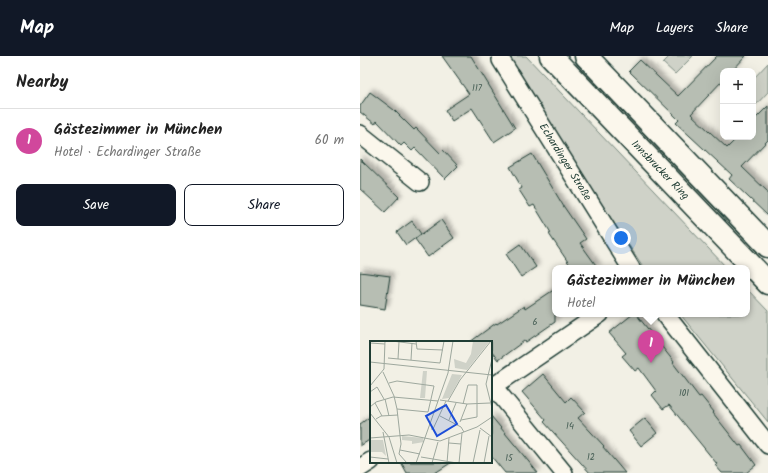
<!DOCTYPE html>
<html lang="en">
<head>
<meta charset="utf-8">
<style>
	:root { --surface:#fff; --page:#f6f6f6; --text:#222; --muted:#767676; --line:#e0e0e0; --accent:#111827 }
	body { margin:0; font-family:Kalam,sans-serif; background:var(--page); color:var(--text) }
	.controls { position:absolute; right:12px; top:12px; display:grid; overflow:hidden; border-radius:8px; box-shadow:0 4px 16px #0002 }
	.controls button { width:36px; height:36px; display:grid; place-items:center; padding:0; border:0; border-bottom:1px solid var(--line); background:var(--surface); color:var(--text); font:20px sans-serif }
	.you { position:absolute; left:261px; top:182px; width:14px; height:14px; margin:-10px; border:3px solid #fff; border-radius:50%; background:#1a73e8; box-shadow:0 0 0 6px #1a73e833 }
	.badge { display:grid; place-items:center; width:26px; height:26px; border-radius:50%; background:var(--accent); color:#fff; font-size:13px; font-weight:700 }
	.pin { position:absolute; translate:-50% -33px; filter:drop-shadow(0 1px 2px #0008) }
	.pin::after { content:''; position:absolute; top:21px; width:14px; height:12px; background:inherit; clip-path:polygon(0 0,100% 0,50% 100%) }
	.popup { position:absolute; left:192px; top:209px; width:198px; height:52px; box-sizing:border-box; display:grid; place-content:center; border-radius:8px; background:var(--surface); filter:drop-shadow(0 1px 3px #0005); font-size:13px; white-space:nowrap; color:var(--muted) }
	.popup b { font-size:15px; color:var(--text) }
	.popup::after { content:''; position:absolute; left:50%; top:100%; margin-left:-8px; border:8px solid transparent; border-top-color:var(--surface) }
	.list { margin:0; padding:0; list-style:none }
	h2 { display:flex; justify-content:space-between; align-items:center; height:52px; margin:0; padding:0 16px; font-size:17px }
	h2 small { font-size:13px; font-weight:400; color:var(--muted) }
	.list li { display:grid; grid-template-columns:26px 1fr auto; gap:12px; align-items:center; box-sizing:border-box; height:64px; padding:0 16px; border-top:1px solid var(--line) }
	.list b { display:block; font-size:15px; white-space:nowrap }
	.list p { margin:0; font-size:13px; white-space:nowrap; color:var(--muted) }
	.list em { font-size:13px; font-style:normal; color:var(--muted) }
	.actions { display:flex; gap:8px; padding:12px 16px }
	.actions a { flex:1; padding:9px 0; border:1px solid var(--accent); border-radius:8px; text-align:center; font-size:14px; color:var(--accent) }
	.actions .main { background:var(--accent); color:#fff }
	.map { position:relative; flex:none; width:408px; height:417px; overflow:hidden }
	header { display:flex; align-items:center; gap:24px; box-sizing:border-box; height:56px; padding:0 20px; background:var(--accent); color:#fff }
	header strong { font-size:19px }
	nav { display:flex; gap:22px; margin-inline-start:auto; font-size:14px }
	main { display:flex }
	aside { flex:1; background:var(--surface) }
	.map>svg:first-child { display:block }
	.green { fill:#cfd2c8; stroke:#77887e }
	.building { fill:#b7beb3; stroke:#1f3d34; filter:url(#shadow) }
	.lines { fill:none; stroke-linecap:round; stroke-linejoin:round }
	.street-casing { stroke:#1f3d34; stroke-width:20 }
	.primary-casing { stroke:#1f3d34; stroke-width:25 }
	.street { stroke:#fbf7ec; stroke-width:17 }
	.primary { stroke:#fbf7ec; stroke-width:22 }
	.labels { text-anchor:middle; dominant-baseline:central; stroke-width:3; stroke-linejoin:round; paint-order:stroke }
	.number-label { font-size:9px; fill:#455d54 }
	.street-label { font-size:11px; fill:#1f3d34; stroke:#fbf7ec }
	.inset-road { fill:none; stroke:#9ea89e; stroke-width:1 }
	.view { fill:#1d4ed8; fill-opacity:0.15; stroke:#1d4ed8; stroke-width:2 }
	.inset-edge { fill:none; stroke:#1f3d34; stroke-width:2 }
</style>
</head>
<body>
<header>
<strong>Map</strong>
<nav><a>Map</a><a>Layers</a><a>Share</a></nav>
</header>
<main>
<aside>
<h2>Nearby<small></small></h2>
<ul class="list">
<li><span class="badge" style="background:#d1479c">1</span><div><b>Gästezimmer in München</b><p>Hotel · Echardinger Straße</p></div><em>60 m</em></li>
</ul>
<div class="actions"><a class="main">Save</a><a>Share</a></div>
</aside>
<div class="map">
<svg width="408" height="417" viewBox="0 0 408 417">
	<defs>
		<filter id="shadow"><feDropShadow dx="3.5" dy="-3.5" stdDeviation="2" flood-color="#0004"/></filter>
	</defs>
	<rect width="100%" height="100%" fill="#f2f0e5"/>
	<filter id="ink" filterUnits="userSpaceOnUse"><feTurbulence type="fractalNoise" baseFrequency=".025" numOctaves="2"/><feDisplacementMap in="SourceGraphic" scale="8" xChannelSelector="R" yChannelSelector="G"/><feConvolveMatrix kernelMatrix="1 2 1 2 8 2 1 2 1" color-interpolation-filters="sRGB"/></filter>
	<g filter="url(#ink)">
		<path class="green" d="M151 0H166L367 212H284L150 10Z
			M310 0H333L315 18 303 7Z
			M408 7V36L393 52V23Z
			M387 233 408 255V366L320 258H387Z"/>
		<path class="building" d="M82 0H111L155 72 134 86 112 52 92 65 85 54 109 38Z
			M357 0H386L372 15H363V24L331 58 367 92 378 81H393V65L408 50V84L382 111 408 136V160L369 123 372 119 316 67 319 64 269 15 280 4 318 40Z
			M10 36 34 54 54 74 56 72 80 97 83 94 98 110 85 123 55 92 52 95 44 87 41 90 17 65 15 68 0 56V50Z
			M172 98 204 151 226 183 220 187 238 212H212L189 178 191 177 174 149 170 151 159 134 162 132 150 111Z
			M0 103 39 141 25 156 0 133Z
			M81 164 94 182 68 201 55 183Z
			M52 165 61 178 46 189 37 176Z
			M160 188 176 211 161 221 146 198Z
			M0 216 30 220 25 253 0 249Z
			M195 233V266L166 286 164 285 138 304 131 295V286H110L136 267 137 268 164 250 165 253Z
			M273 258H276L314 306 313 307 339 341 341 340 354 356 353 357 379 390 381 389 396 409 386 417H362L355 409 357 408 309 349 303 353 292 339 296 335 279 312 275 315 262 300 266 297 249 277Z
			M183 318 206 346 211 341 225 356 218 362 244 390 243 391 265 417H230L184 366 186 364 162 336Z
			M11 360V383L0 390V368Z
			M131 360 178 417H145L131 400Z
			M285 362 297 377 281 390 269 375Z
			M41 406H92L75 417H47Z"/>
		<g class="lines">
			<g class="street-casing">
				<path id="street" d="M141 0V4L271 212
					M0 78 60 126
					M305 258 408 389
					M133 330 204 417
					M131 332 240 258
					M0 412 11 405"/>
			</g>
			<g class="primary-casing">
				<path id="primary" d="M191 0 408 227
					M226 0 408 190"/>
			</g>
			<use href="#street" class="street"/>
			<use href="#primary" class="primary"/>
		</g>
	</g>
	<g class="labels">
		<g class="number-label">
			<text x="117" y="32">117</text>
			<text x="175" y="266">6</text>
			<text x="324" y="337">101</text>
			<text x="210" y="370">14</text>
			<text x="231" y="401">12</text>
			<text x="149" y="402">15</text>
		</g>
		<g class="street-label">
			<text transform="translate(205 106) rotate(58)">Echardinger Straße</text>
			<text transform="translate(300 114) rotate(46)">Innsbrucker Ring</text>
		</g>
	</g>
	<g transform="translate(10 285)">
		<rect width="122" height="122" fill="#f2f0e5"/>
		<path d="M103 0H120L97 29 85 27 84 18 96 22 101 13ZM53 30H57L55 57H50ZM82 33 92 34 79 57 72 58ZM32 95 53 97 54 101 42 103V100L32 99ZM0 99H13L16 115 12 111H0Z" fill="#cfd2c8"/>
		<path class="inset-road" d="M22 0 46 3M46 0 47 8 73 9M0 2 15 3M18 17 70 22 74 0M28 18 29 1M122 18 116 43 122 67M41 19 42 2M0 21 122 34M13 31 24 55 27 68 31 103 29 113 37 122M19 42 27 40 64 45 58 71 27 68M0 45 14 28 15 0M0 51 7 46 14 58M15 58 19 75M70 59 97 63 120 62M78 60 90 39 121 0M5 62 12 75M0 66 6 61 23 56 68 60M0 72 19 96 27 122M70 75 91 86 94 91M6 78 11 75 28 74M79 79 86 62M91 79 107 76V44H98L93 63M90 81 97 63M110 87 122 96M61 88H63L76 60M13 91 19 122M0 97 39 94 70 100 107 86 122 76M79 102 91 103M30 109 50 113M0 116 18 118M51 116 87 122M46 122 78 32 83 0M62 122 68 101M77 122 79 97M89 122 92 92M103 122 110 89M114 122 119 95"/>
		<path class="view" d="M76 64 87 83 67 95 56 75Z"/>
		<rect width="122" height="122" class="inset-edge"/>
	</g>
</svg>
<div class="controls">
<button>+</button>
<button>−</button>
</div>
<div class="you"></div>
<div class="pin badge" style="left:291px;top:307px;background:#d1479c">1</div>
<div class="popup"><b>Gästezimmer in München</b>Hotel</div>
</div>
</main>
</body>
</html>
